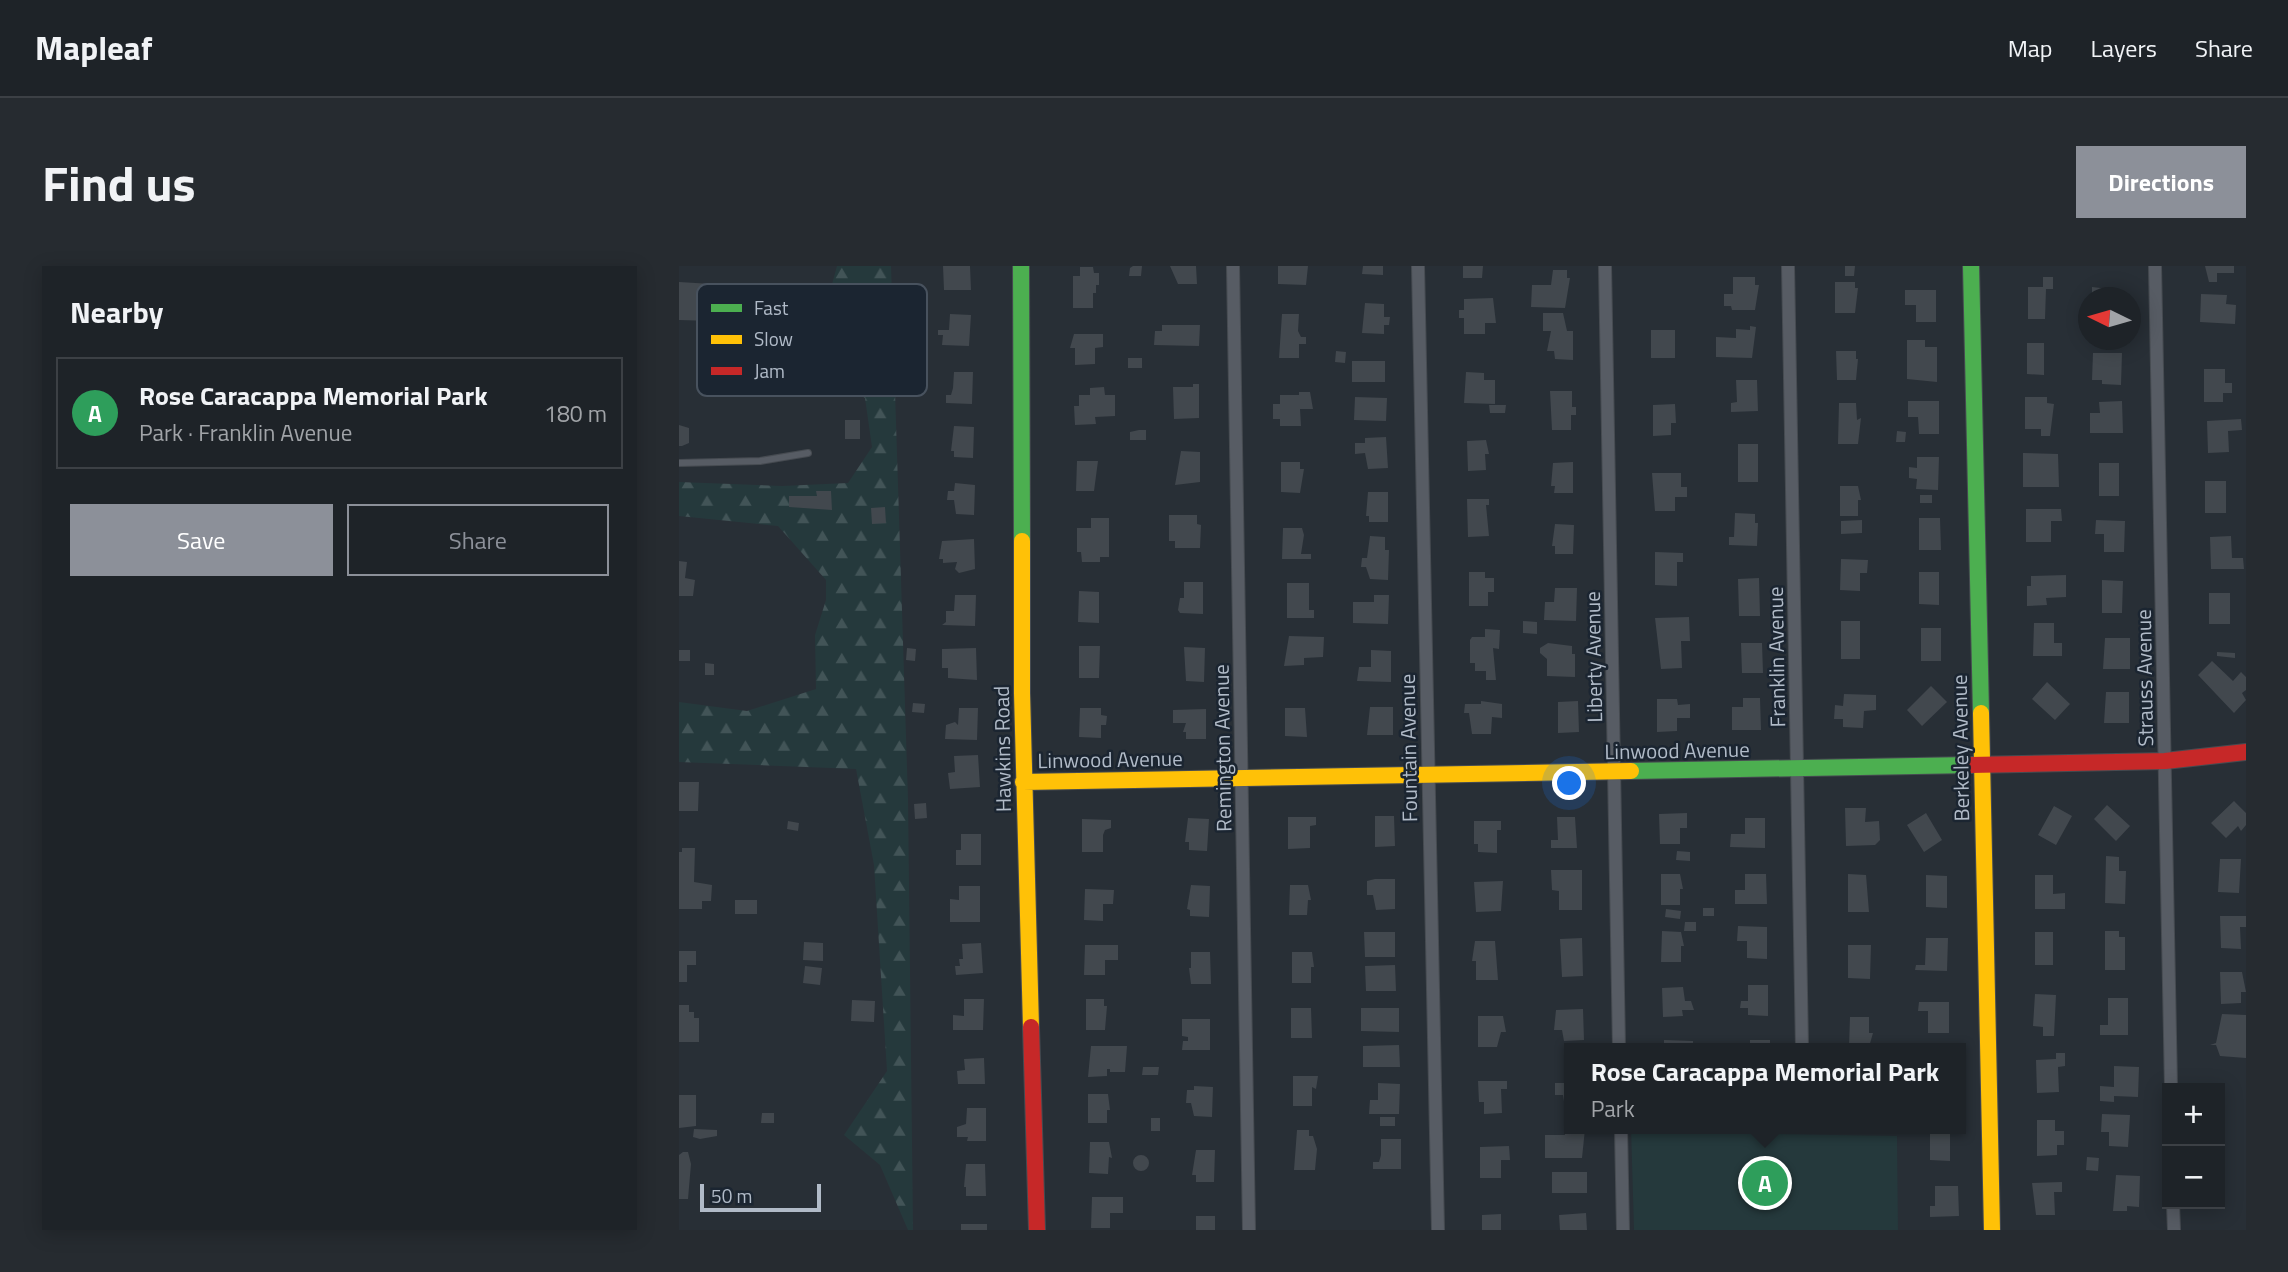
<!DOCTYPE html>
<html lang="en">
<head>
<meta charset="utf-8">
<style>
	:root { --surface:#1e2328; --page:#262b30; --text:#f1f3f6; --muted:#a1a4a8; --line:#3c4045; --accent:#8c9099 }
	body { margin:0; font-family:"Titillium Web",sans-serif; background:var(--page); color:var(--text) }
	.controls { position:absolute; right:21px; bottom:21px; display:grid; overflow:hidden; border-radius:0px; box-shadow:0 4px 18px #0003 }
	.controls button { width:63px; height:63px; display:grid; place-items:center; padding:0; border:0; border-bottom:2px solid var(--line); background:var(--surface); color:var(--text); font:35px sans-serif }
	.compass { position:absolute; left:1399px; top:21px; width:63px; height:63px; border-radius:50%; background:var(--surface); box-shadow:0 4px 18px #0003; rotate:275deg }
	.scale { position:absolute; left:21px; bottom:18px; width:121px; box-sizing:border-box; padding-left:7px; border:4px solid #b1bbc8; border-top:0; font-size:19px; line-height:24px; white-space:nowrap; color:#b1bbc8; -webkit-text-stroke:5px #1b2531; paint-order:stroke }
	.you { position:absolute; left:891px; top:518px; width:24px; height:24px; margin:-18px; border:5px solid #fff; border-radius:50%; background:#1a73e8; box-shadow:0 0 0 10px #1a73e833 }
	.badge { display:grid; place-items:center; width:46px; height:46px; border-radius:50%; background:var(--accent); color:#fff; font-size:23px; font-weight:700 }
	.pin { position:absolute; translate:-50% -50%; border:4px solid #fff; box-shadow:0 2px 7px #0006 }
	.popup { position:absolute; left:885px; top:777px; width:402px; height:91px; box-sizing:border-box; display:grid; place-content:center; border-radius:0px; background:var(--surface); filter:drop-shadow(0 2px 5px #0005); font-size:23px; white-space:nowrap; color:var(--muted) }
	.popup b { font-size:26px; color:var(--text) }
	.popup::after { content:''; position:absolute; left:50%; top:100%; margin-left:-14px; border:14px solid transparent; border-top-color:var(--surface) }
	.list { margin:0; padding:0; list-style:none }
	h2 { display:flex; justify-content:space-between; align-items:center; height:91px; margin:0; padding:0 28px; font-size:30px }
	h2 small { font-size:23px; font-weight:400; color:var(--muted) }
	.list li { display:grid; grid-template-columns:46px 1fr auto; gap:21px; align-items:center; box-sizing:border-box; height:112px; margin:0 14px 14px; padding:0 14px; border:2px solid var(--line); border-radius:0px }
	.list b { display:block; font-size:26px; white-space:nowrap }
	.list p { margin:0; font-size:23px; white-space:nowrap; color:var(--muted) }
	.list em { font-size:23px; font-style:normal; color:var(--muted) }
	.actions { display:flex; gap:14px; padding:21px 28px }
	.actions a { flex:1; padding:16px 0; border:2px solid var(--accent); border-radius:0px; text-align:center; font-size:24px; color:var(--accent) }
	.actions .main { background:var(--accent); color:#fff }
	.map { position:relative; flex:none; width:1567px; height:964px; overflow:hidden; border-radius:0px }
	header { display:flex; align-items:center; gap:42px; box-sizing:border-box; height:98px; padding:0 35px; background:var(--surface); border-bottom:2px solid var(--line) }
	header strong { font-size:33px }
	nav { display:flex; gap:38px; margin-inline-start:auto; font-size:24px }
	.intro { display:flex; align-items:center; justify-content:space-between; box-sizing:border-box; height:168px; padding:0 42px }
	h1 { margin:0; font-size:49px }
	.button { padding:18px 32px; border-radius:0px; background:var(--accent); color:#fff; font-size:24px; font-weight:700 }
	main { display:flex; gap:42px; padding:0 42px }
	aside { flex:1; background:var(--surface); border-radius:0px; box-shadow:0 4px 18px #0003 }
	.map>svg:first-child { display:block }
	.forest { fill:url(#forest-firs) }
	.park { fill:#25393c }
	.building { fill:#42484e }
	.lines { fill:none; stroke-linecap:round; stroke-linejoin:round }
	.lane-casing { stroke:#464b51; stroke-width:8 }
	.street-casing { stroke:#464b51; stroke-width:14 }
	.fast-casing { stroke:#464b51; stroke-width:18 }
	.slow-casing { stroke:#464b51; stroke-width:18 }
	.jam-casing { stroke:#464b51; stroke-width:18 }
	.lane { stroke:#575c64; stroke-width:6 }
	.street { stroke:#575c64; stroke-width:12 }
	.fast { stroke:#4caf50; stroke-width:16 }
	.slow { stroke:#ffc107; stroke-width:16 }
	.jam { stroke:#c62828; stroke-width:16 }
	.labels { text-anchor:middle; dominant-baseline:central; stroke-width:5; stroke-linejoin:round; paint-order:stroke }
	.street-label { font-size:21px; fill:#b1bbc8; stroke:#1b2531 }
	.key { fill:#1b2531; stroke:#48525e; stroke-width:2 }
	.key-label { font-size:19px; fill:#b1bbc8 }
</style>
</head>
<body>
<header>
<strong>Mapleaf</strong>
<nav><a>Map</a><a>Layers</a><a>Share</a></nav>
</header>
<div class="intro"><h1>Find us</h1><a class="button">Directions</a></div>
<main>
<aside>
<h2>Nearby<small></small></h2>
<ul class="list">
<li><span class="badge" style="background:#2e9e5b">A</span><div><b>Rose Caracappa Memorial Park</b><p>Park · Franklin Avenue</p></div><em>180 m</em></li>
</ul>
<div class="actions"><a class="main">Save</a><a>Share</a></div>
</aside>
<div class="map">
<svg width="1567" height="964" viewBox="0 0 1567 964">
	<defs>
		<pattern id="forest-firs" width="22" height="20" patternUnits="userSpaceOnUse" patternTransform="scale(1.75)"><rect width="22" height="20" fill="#25393c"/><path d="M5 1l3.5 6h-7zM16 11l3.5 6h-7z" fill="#425457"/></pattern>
	</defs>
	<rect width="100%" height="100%" fill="#282f36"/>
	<path class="forest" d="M158 0H212L229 533 234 964H229L201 899 165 869 208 805 195 599 177 503 0 496V436L68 445 137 423 136 369 147 334V314L99 260 0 250V216L103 220 169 217 193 181 186 132 158 113 93 120 94 68 133 48 149 33Z"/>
	<path class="park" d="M952 863H1086L1094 868 1218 870 1219 964H955Z"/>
	<path class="building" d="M264 0H291L292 24H265Z
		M454 0H463L462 10H450L451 2Z
		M491 0H517L518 18H499Z
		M599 0H629L627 19 599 18Z
		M684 0H704V9L683 8Z
		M784 0H804L803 12H784Z
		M1166 0H1176L1175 10H1166Z
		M1526 0H1555V7H1538V16H1530Z
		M401 1H414L415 7H420V19H417V27H414V42H394V10H401Z
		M874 4H888V12H891L886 42 852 41 853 19H872Z
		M1054 11H1076V19H1080L1076 44H1053L1052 40H1045V28H1054Z
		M1364 11H1374V23H1367L1366 53H1349V21H1364Z
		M0 16 33 18 34 55 0 54Z
		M1156 16H1176V22H1179L1176 47H1156Z
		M1413 21 1439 24V32L1413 30Z
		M1226 24H1257V56H1237V39H1226Z
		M1522 28 1548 29 1547 38 1557 39 1556 58 1521 56Z
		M814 32 817 57H806V68H785V52H780V44H785V33Z
		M155 34 159 37 155 39V51L147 50V36Z
		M686 37 705 38V51H711L710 59H705V68L683 67Z
		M864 47H884L888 65H894V94L876 93 875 85H868L872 65H864Z
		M271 48 292 49 290 80 263 79 264 69H259V64H270Z
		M603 48H620L619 65 622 71H627V78H620V92H600Z
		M483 59H521L520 80 475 79 476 65H483Z
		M1071 60 1077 61 1073 92 1037 91V71L1057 72V63L1071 64Z
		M972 64H996V92H972Z
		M395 68H424V81L416 82V98L396 99V82H391Z
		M1228 74H1246V81H1258V116L1228 113Z
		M1348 77H1365V109L1348 108Z
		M31 80 45 81 44 86 54 87 53 96H46V101L24 99 26 85 30 86Z
		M657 85 667 86 666 97 656 96Z
		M1157 85H1177V93H1179L1177 114H1158Z
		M1414 87H1443L1442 119 1423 118V114H1413Z
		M449 92H463V102H449Z
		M673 95H706V116H673Z
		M1525 103H1546V117H1553V127H1544V136H1525Z
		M275 106H294L293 138 267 137V129H272L274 122Z
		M787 106 805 107V114H816V138L785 137Z
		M1057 114H1078L1079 145 1052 146V137L1058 136Z
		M514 118H520V152L495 153 494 121H514Z
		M425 121 426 129H436V150L416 151 417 158 396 159 395 140H400V129H411V122Z
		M871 125H893V141H897V149H892V164H873Z
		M620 126H631L634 143H621L622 160H601V153H594V138H601V129H620Z
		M676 131 708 132 707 155 675 154Z
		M1346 131H1368V137L1375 138 1371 170H1362V163H1346Z
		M1229 135H1260V168H1240L1239 151H1229Z
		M1443 135 1444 167H1411V147H1421L1420 136Z
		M1160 137H1177L1178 154 1182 152 1179 178H1159Z
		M996 138 997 157H992V169L974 170V139Z
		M810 139H827L826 147H811Z
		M1562 153 1563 164 1549 165 1550 186 1529 187 1528 155Z
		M166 154H181V173H166Z
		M0 159 10 162V177L3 180H0Z
		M275 160 295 161 294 192 275 191V185H272Z
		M460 164H467V174H451V166Z
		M1218 165 1227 166 1226 176H1217Z
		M707 171 709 202 689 203 686 187 676 188V177H686V172Z
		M807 174 810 188H806L807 204 789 205 788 175Z
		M1059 178H1079V216H1059Z
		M502 185 521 186V216L496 219Z
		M1344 187 1379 188 1380 221H1344Z
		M1238 191H1260L1259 224 1237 223 1238 213 1230 212V201L1238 202Z
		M398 195H419L415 225H397Z
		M602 196H621V203H625L621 227 602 226Z
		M894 196V227H875L876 220H872L874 197Z
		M1420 197H1440V230H1420Z
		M973 207H1002V221H1008V231H996V245H976Z
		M1526 215H1547V247H1526Z
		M276 217 296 219 295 249 277 248 275 234H268L269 225H275Z
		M1161 220H1179L1182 234H1179V250H1161Z
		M137 225H152L153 244 110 241V230H138Z
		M689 226H709V256H690V250H687Z
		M1241 229H1253V237H1241Z
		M788 233H810V239H807L810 270 789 271Z
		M206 241 207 257 193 258 192 242Z
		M1347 243H1382L1383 255H1372V276H1347Z
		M1056 247 1076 248V257H1079L1078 280 1050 279V271H1055Z
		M490 249H518V258L522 259 521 282H496V275H490Z
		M412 252H430V291H421V296H403L402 286H398V262H412Z
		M1240 252H1261L1262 284H1240Z
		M1183 254V267L1162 268V255Z
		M1417 254 1446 255 1445 286H1425V268H1416Z
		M876 258 895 259 894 288H876V280H873Z
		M604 262H623L625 269 622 288H632V293H603Z
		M691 270 706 271V284H710L709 314 691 313 687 301H682L683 292H688Z
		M1552 270 1553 292H1564L1565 303H1532L1531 271Z
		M295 273 296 303 280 307 276 303 278 296 264 297V293H260L263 275Z
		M976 286 1004 287V296H998V320L976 319Z
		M1162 293 1189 294 1188 307H1181V325L1161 324Z
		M0 295 8 296 6 312 16 314 14 330H0Z
		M790 306H806V312H815V326H809V340H790Z
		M1240 306H1260V339L1240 338Z
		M1387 309V331L1367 332 1368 339 1348 340V320H1352V310Z
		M1080 312 1081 350H1060L1059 313Z
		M1423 314 1444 315 1443 347H1423Z
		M505 316H524V348L501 347 499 344 501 332H505Z
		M608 317H630V344H635V352H608Z
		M876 322H898L897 355 865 354 866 336H875Z
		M400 325 420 326V357L399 356Z
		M1530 327H1551V358H1530Z
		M276 329H297L296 360 263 359 267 356V345H275Z
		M695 329H710L709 358 674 357V336H695Z
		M1010 351 1011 375H1002L1003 402 982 403 976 352Z
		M844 355 858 356V368L844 367Z
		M1162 355H1181V393H1162Z
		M1355 357H1375V377H1383V390H1354Z
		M1242 362H1262V395H1242Z
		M806 363 821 364 820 383 814 382 817 414H807V405H796V397H791V374L793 371H806Z
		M610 370 645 371 644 391 625 392V399L605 400Z
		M1426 372H1451V403H1424Z
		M869 377 893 380V388H896V411L868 410V393L861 387V382Z
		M1062 377H1083L1084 407H1063Z
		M400 380H421L420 412H400Z
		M505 381 526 382 525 416 507 415Z
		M228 382 237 383 236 395 227 394Z
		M297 382 298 414 269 412V402H263V383Z
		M0 384H11V395H0Z
		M692 384 712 385V416L678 415 680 401H692Z
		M1538 386 1556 387V392L1538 390Z
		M1533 395 1554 415 1562 406 1567 411V424L1563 427 1567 434 1555 447 1519 409Z
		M26 397 35 398V409H26Z
		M1368 416 1391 438 1376 454 1353 433Z
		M1252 420 1268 436 1243 460 1228 444Z
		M1427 426H1450V457H1425Z
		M1165 428 1197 429V444L1185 445 1184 462 1164 461V453H1155L1156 439 1164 440Z
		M1064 432H1081L1082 464H1053V441H1064Z
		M978 433H998L999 439 1011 438V452H998V465L978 466Z
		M802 435 823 438V452L813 451 812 468H793L790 447H785L786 438H802Z
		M899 435 900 466 879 467V436Z
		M234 437 246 438 245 447 233 446Z
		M691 441H714V469H688Z
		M280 442H299L298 474 266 473 267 459 276 456 279 459Z
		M401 442H422V449L428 450 427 459H422V472L400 471Z
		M606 442H626L628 471 606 470Z
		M527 443V473H507V466H504L507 457H494V444Z
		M299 489 301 521 271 523 269 507 276 506 275 490Z
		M0 516H20L19 545H0Z
		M1555 535 1567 547V559L1562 565 1559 560 1547 572 1532 557Z
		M247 537 248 552 236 553 235 538Z
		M1428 539 1451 560 1437 575 1415 553Z
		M1375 540 1393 550 1377 579 1359 569Z
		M1166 542H1187L1186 556 1200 555 1201 574 1196 579 1167 580Z
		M1008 547V562H1001V578H981L980 548Z
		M1247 547 1263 574 1245 586 1228 559Z
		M696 550H715L716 580 696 581Z
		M609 551H637V559L631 560V582L609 583Z
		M878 551H896L898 582H872V574H879Z
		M509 552 530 553 528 585 510 584V576H506Z
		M1066 552H1086V582L1051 581 1052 568H1066Z
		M403 553 432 554V562L426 564 424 569V586H403Z
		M109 555 120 557 119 565 108 563Z
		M795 555H822V564H818V587L799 586V578H795Z
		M282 568H302V599H277V584H282Z
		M3 582H16L15 616 33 619 32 635H23V643H0V586H3Z
		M998 585 1011 586V595L997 594Z
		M1427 590 1440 591V605H1447L1446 638 1426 637Z
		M1541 593H1562L1560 627 1539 626Z
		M872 604H903V644H880V625L873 624Z
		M982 608H1001L1004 623H1001V639H982Z
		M1066 608H1087L1088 638H1056V624H1066Z
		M1169 608 1187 609 1190 646H1169Z
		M1247 609 1268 610V642L1247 641Z
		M1356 609H1374V628L1386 627V643H1356Z
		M696 613H716V643L697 644 694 629H688V615Z
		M824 615 822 645 797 646 795 616Z
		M512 619 531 620 530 651 511 650V644L508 643Z
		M611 619H629L632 634H629L628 649H610Z
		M280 620H301V656H271V633L280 634Z
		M406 623 435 624 434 638H424V655L405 654Z
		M56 634H78V648H56Z
		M1024 642H1035V650H1024Z
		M987 643 1002 645 1001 653 986 651Z
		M1541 650H1567V661H1561L1562 683 1542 682Z
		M1006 656H1017V665H1005Z
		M1059 660 1088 661V693L1068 692V675H1058Z
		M983 665 1002 666 1005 680H1002V696H982Z
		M1426 665H1440V671H1446V704H1426Z
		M685 666H716V691H686Z
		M1356 666H1374V699H1356Z
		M903 672 904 710 883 711 881 673Z
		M1247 672H1269L1268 705 1236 704 1237 699H1246Z
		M796 675H816L819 714H797V695H793Z
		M125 676 144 677V695L124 694Z
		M302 677 304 707 277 709 276 700H281L280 693H284L283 678Z
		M406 679H439V694H426V709H405Z
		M1169 679H1192L1191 713 1169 712Z
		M0 685H17V699H8V716H0Z
		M512 686H531L532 718H512L510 702H512Z
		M613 686H633L635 701H632V717H613Z
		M716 699 717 725H687L686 700Z
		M126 700 143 702 141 719 124 717Z
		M1541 706H1563L1567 726H1562V737L1542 738Z
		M1069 719H1089V750L1069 749V742H1061L1062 735H1069Z
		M1004 721 1006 735H1012L1015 744H1003L1004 750 984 751 983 722Z
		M1356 728 1377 729 1375 770H1364V761L1354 760Z
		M1429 732H1449V769H1421V759H1429Z
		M285 733H305L304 764H274V749L285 750Z
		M407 733H425V740H428L426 764H407Z
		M173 734 196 735 195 756 172 755Z
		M1240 736H1270V767H1249V745H1239Z
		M0 739H10V746H15V752H20V776H0Z
		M612 742H632L633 772H612Z
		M682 742H720V766L682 765Z
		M904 743 905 774 885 775 883 764H875L877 744Z
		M1543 748 1567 749V792L1541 790 1537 779H1531L1537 777Z
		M799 750H824L827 766H822L818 781H799Z
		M1171 751H1190V767H1194L1190 781H1170Z
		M503 753H531V784H503L504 775H509V771L503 770Z
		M985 774 1014 775V782H985Z
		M1071 774H1091V782H1071Z
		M720 779 721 801H684V780Z
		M412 780H448L446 806H431V803H428V810L409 811Z
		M1377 787H1386V800L1379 801 1380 826 1358 827 1357 794 1377 793Z
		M305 792 306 818H279L278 805 286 804 285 793Z
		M1435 800 1460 801 1459 831 1435 830V836L1421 835V820L1435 821Z
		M464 801H480L479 809H463Z
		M614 810H639L637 823 633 821V840H614Z
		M886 813H890V842H886L884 829H876V817H885Z
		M799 815H828V823H822L823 847 805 848V836H800Z
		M699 817 721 818 720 848H690L691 834H699Z
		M515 820 534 821 533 851 515 850 512 837H507L508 824H515Z
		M409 828H429L431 844H428V857H409Z
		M0 829H17V860L0 862Z
		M288 842H307V875H288L289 871H278V861L287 858Z
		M83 847H95V857H82Z
		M1423 848 1451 849 1449 881 1430 880V866H1422Z
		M701 851H716V860H701Z
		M472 852H481V865H472Z
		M1358 854H1376V865H1385V879H1378V889L1358 890Z
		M890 860 906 863 903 892H866V869H886L885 861Z
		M15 863 38 864V870L21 873 14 871Z
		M1251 863H1271V895L1251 894Z
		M618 864H630V870H634L638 883 636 904H615Z
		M702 873H722V903H694V896H700L702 889Z
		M411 876H430L433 892 430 891 429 908 410 907Z
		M830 880 831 894H822V912H801V881Z
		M517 884H536L535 916H517V909H513Z
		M4 886H9L12 898 9 933H0V889Z
		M454 897a8 8 0 1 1 16 0a8 8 0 1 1-16 0Z
		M1408 891 1420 892 1419 905 1407 904Z
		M287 898H306L307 930H287V921H285Z
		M873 906H908V927H873Z
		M1437 909 1461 910 1460 941 1448 940V945H1434Z
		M1383 916V926H1375L1376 949H1357L1353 917Z
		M1256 920H1279L1280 950 1251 951V940H1256Z
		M413 931H444V947H431V962H412Z
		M907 947 908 964H881L880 949Z
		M822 948V964H803V949Z
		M517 950H536V964H517Z
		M282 958H308V964H282Z"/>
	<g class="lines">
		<g class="lane-casing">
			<path id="lane" d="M0 197 81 195 129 187"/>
		</g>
		<g class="street-casing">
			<path id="street" d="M554 0 570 964
				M739 0 759 964
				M926 0 940 782
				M1109 0 1123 782
				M1476 0 1492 822
				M942 863 944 964
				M1494 938 1495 964"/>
		</g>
		<g class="fast-casing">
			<path id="fast" d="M342 0 343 275
				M1292 0 1302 447
				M952 505 1291 499"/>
		</g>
		<g class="slow-casing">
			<path id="slow" d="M343 275V427L352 761
				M1302 447 1313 964
				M344 516 952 505"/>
		</g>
		<g class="jam-casing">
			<path id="jam" d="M1291 499 1486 495 1567 486
				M352 761 358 964"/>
		</g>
		<use href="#lane" class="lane"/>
		<use href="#street" class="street"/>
		<use href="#fast" class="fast"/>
		<use href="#slow" class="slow"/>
		<use href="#jam" class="jam"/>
	</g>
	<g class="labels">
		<g class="street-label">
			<text transform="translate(914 391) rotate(-91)">Liberty Avenue</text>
			<text transform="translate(1097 391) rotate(-91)">Franklin Avenue</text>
			<text transform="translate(1465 412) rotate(-91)">Strauss Avenue</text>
			<text transform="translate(543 482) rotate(-91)">Remington Avenue</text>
			<text transform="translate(729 482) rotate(-91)">Fountain Avenue</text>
			<text transform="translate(1281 482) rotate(-91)">Berkeley Avenue</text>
			<text transform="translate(323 483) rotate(-91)">Hawkins Road</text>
			<text transform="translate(998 484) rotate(-1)">Linwood Avenue</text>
			<text transform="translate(431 493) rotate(-1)">Linwood Avenue</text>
		</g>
	</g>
	<rect x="18" y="18" width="230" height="112" rx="10" class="key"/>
	<rect x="32" y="38" width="31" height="8" fill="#4caf50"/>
	<rect x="32" y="69" width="31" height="9" fill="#ffc107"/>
	<rect x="32" y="101" width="31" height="8" fill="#c62828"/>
	<g class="key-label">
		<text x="75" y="49">Fast</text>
		<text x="75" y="80">Slow</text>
		<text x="75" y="112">Jam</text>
	</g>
</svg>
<div class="controls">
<button>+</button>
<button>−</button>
</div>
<svg class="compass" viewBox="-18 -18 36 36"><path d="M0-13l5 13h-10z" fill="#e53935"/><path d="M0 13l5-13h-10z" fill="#a1a4a8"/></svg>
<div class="scale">50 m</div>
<div class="you"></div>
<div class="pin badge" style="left:1086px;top:917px;background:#2e9e5b">A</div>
<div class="popup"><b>Rose Caracappa Memorial Park</b>Park</div>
</div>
</main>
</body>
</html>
